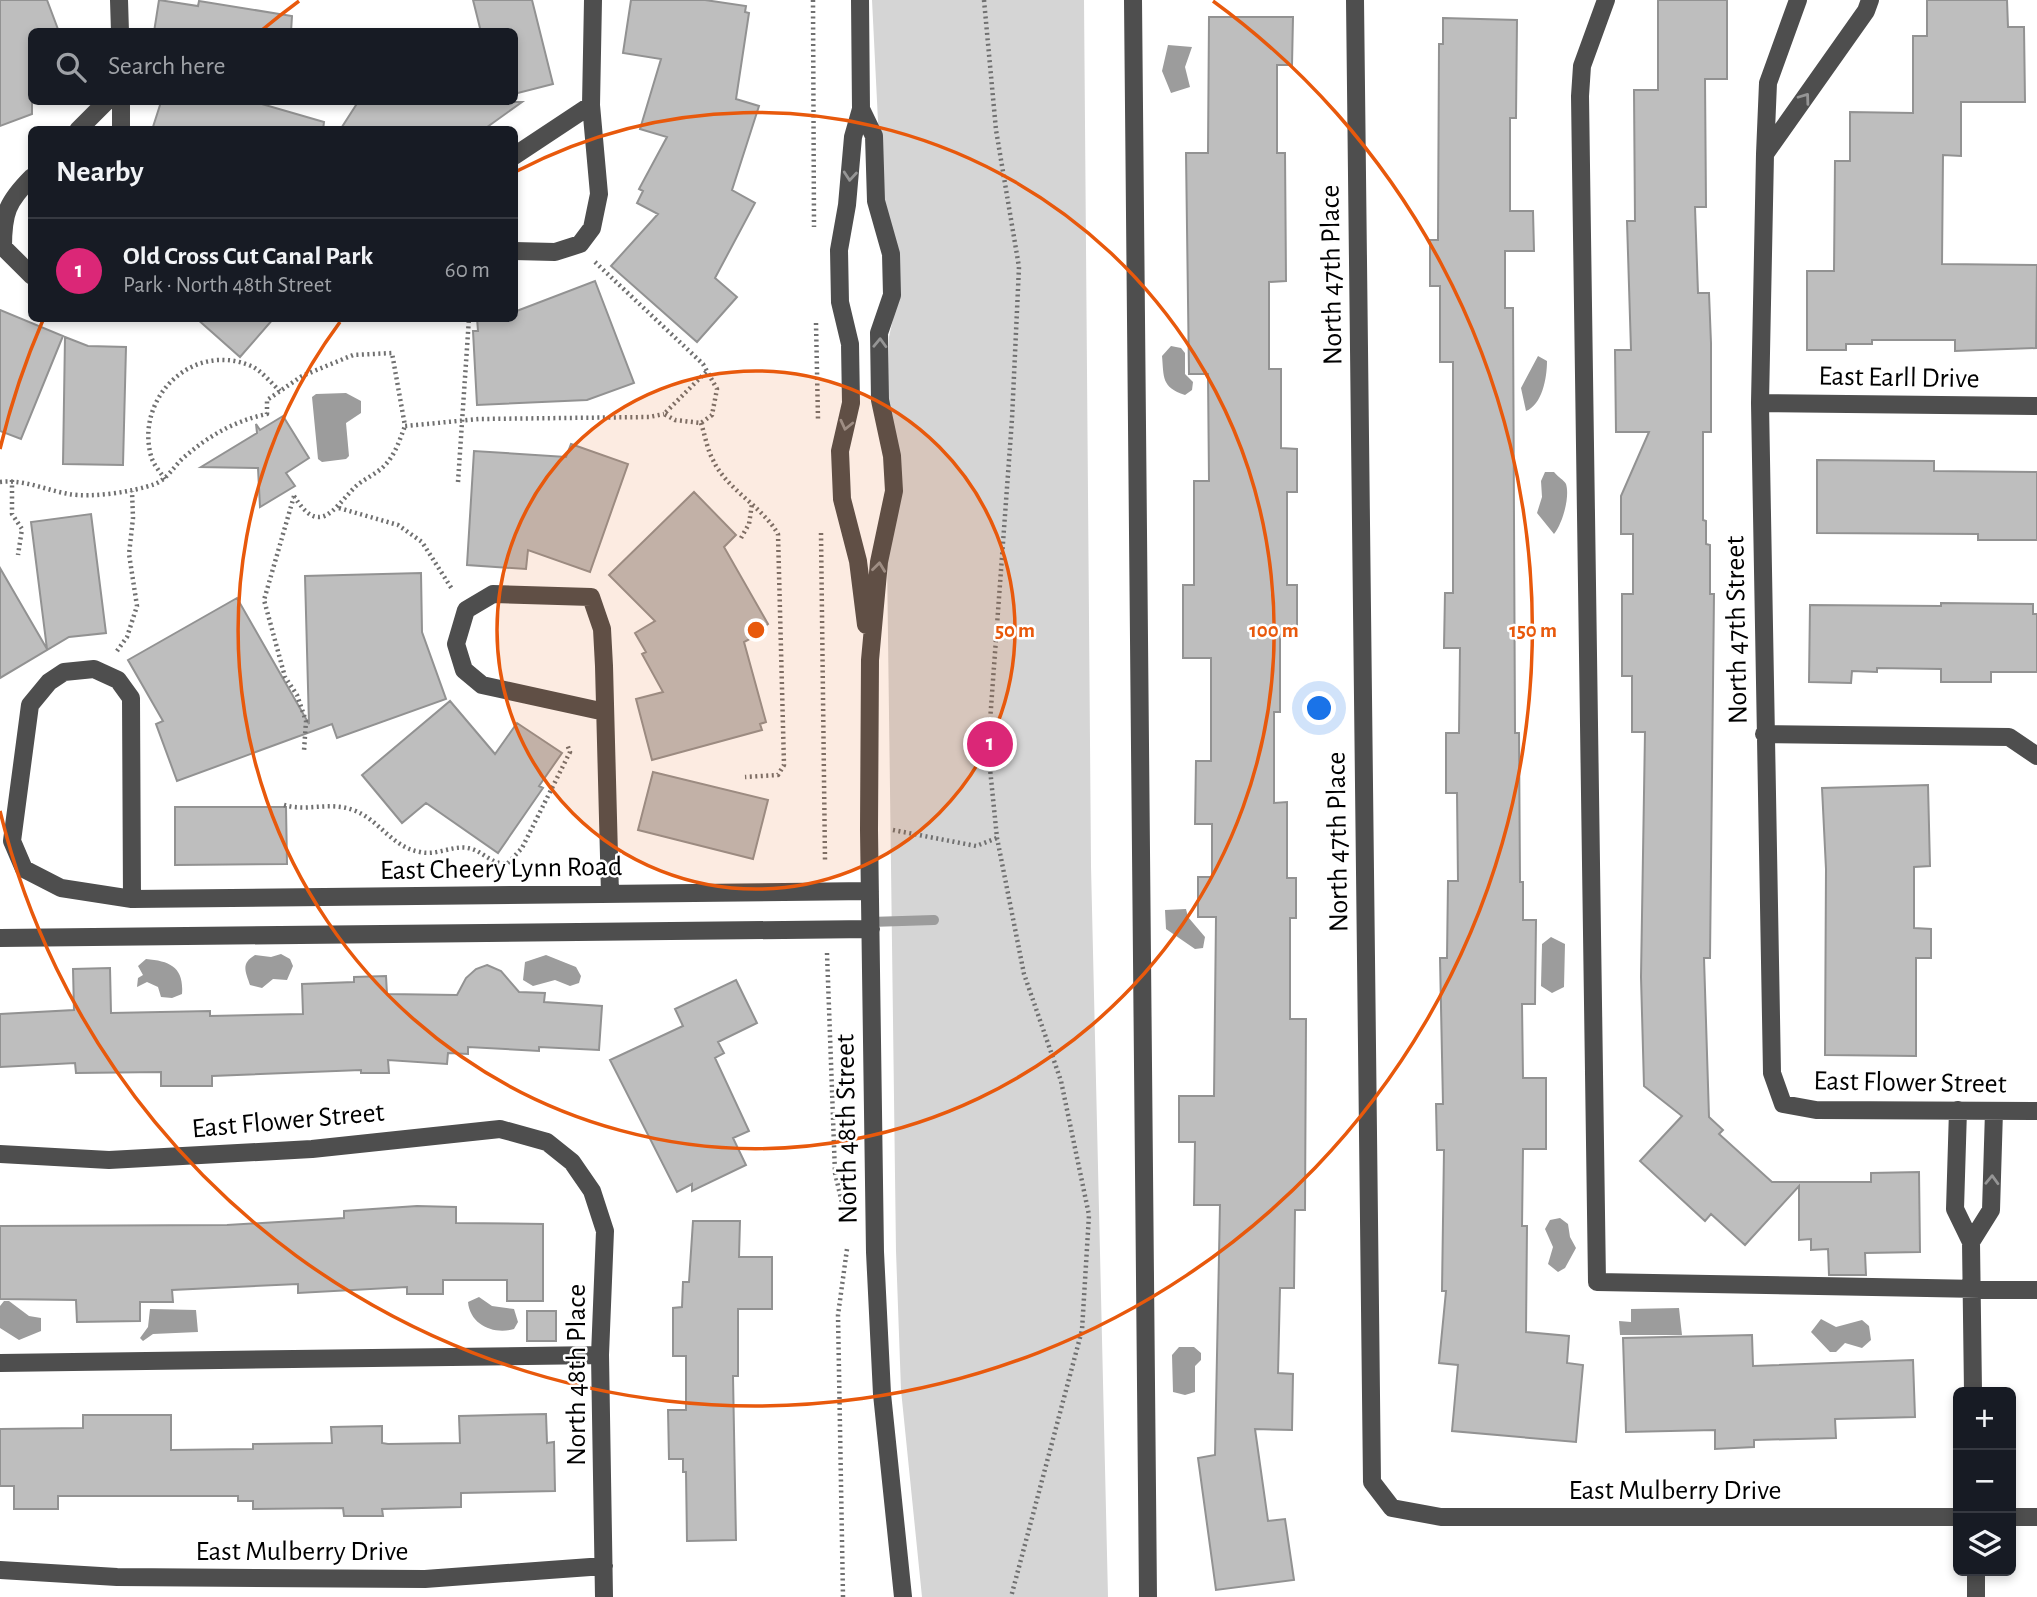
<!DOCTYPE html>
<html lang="en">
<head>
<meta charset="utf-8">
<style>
	:root { --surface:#171b24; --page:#242831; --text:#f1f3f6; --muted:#9ea1a6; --line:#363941; --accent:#db2777 }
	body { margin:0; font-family:"Alegreya Sans",sans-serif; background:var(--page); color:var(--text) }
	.controls { position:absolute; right:21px; bottom:21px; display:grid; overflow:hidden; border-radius:10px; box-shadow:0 4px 10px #0003 }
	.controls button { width:63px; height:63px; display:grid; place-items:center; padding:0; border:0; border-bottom:2px solid var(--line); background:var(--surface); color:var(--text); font:35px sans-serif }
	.you { position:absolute; left:1320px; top:709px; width:24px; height:24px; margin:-18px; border:5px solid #fff; border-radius:50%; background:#1a73e8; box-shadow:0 0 0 10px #1a73e833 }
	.badge { display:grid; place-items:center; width:46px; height:46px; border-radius:50%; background:var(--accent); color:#fff; font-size:23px; font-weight:700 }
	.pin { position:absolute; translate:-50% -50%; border:4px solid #fff; box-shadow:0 2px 7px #0006 }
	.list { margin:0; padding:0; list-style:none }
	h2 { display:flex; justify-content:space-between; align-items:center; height:91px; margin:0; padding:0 28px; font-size:30px }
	h2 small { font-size:23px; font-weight:400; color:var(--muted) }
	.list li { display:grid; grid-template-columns:46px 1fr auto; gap:21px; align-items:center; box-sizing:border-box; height:105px; padding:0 28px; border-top:2px solid var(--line) }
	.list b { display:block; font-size:26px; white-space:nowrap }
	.list p { margin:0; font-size:23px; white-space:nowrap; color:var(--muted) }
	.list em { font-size:23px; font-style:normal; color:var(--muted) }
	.icon { flex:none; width:38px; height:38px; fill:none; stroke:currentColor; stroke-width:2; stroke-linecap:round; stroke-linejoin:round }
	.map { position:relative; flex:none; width:2037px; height:1597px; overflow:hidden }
	.search { position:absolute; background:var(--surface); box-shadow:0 4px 10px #0003; left:28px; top:28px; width:490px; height:77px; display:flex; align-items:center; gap:18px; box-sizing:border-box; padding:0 24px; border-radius:10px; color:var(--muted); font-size:26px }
	.panel { position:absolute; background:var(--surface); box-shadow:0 4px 10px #0003; left:28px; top:126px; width:490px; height:196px; border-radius:10px }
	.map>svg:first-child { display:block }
	.green { fill:#d5d5d5 }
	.water { fill:#9c9c9c }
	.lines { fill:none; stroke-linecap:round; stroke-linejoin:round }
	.stream { stroke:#9c9c9c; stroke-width:10 }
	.building { fill:#bebebe; stroke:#929292; stroke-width:2 }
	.path { stroke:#707070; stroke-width:4.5; stroke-dasharray:2 3.5; stroke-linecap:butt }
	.minor { stroke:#4e4e4e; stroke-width:18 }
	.oneway { stroke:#959595 }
	.ring { fill:none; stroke:#e8590c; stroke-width:3.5 }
	.labels { text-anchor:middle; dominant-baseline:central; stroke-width:5; stroke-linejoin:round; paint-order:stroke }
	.street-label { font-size:28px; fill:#000; stroke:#fff }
	.centre { fill:#e8590c; stroke:#fff; stroke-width:3.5 }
	.ring-label { font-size:21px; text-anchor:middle; font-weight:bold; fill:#e8590c; stroke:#fff; stroke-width:5; stroke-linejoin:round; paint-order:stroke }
</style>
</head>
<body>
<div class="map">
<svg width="2037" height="1597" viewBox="0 0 2037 1597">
	<rect width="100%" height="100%" fill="#fff"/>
	<path class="green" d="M872 0H1084L1091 866 1108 1597H922L901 1390 896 1251 887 559 889 337 898 296 882 202Z"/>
	<path class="water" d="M1168 45 1192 47 1185 67 1190 87 1171 93 1162 71Z
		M1171 346 1181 348 1185 353V374L1193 382 1192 390 1185 395C1161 387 1164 377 1162 356Z
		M1538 356 1547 361C1547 378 1542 405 1526 411L1521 388Z
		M346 393 361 401V413L346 423 349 456 346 459 322 462 318 459 312 397 316 394Z
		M1545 472H1554C1558 477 1564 480 1566 484 1570 496 1563 523 1554 534L1537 513 1542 497 1541 481Z
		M1186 909 1188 917 1205 937 1203 948 1195 949 1166 929 1165 910Z
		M1551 937 1565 944 1564 987 1552 993 1541 986 1542 944Z
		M281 954 290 959 293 966 287 980 273 979 262 988 250 985C246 972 240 964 255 955L271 957Z
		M546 955 576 967 581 976 579 983 570 986 555 980 533 986 523 980 525 962Z
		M146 959C171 961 184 968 182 994L172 998 161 997 158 987 147 982 137 987 138 978 143 975 138 966Z
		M1560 1218 1568 1224 1570 1237 1576 1248 1565 1268 1558 1272 1548 1264 1553 1247 1545 1229 1550 1220Z
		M479 1297 492 1306 514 1309 518 1322 514 1329C494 1335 470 1325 468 1302Z
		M4 1301H9L29 1316 41 1318V1331L19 1340 0 1328V1306Z
		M1679 1308 1682 1335H1620L1619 1321 1631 1322V1309Z
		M150 1309 196 1310 198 1332 153 1334 143 1341 140 1338 148 1327Z
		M1821 1319 1836 1327 1862 1320 1869 1326 1871 1340 1862 1348 1845 1343 1836 1352H1830L1811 1332Z
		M1179 1347H1194L1201 1353V1360L1195 1366V1392L1185 1395 1173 1392 1172 1355Z"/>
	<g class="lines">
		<path class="stream" d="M870 922 934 920"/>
	</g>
	<path class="building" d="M0 0H47L59 32H32V114L0 126Z
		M159 0 198 6 199 1 292 16 291 32H154Z
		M473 0H532L553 84 514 94V32H481Z
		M631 0H705L746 6 745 12 749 13 736 99 759 106 732 190 755 203 715 278 737 297 697 342 611 266 658 214 637 203 643 191 639 189 667 137 640 129 661 59 623 53Z
		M1658 0H1727V79H1705L1706 207H1695L1698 293H1709L1711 343V432H1703V520L1706 521V544L1710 545V594H1714L1710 958H1704L1709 1117 1723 1130 1719 1134 1772 1182H1871V1173L1919 1172 1920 1252 1865 1253 1866 1275H1829L1828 1249 1811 1250V1239L1799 1240V1186L1745 1245 1711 1214 1705 1221 1640 1161 1682 1116 1644 1086 1641 977 1645 732H1632V676H1622V594H1633V534H1621V496L1649 432H1616L1615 350H1631L1627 221H1635L1634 90H1658Z
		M1927 0H2007L2008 27H2024L2025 102H1961V156L1943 155 1942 264 2037 265 2036 348 1955 351V340H1872V344H1846V350H1807V271H1834L1835 161H1850V112L1913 113V36H1927Z
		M1209 17H1293L1292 65H1277V153H1285L1286 281 1269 282V369H1281V448L1297 449V492H1287V585H1297V635H1280V712H1274V803L1287 802V878H1296V918H1290V1019H1306L1305 1210H1295L1294 1288H1280L1278 1373 1293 1374 1292 1430 1255 1429 1268 1521 1285 1519 1294 1580 1216 1590 1198 1458 1215 1455 1220 1205H1194L1195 1142H1179V1096H1214L1216 917H1198V877H1212V824H1195L1196 761H1211V658H1183V585H1194V481H1209L1208 374H1189L1186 153H1208Z
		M1443 18 1517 20 1516 118H1510V211H1533L1534 251H1505V308H1513L1515 733H1519L1520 882H1523V920H1536L1535 1004H1522L1523 1078H1546V1149H1523L1522 1226H1527L1526 1332 1569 1336 1567 1363 1583 1365 1576 1442 1452 1431 1458 1365 1439 1363 1446 1291H1442L1444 1150H1437L1436 1104H1443L1440 958H1447L1448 881H1458L1457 793H1446V733H1459L1460 648H1444L1445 593H1453V362H1440V286H1430V240H1438L1439 44H1443Z
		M161 102H255L324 122 323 130H152Z
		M358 102H522L483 130H340Z
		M595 281 634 383 587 400 477 405 473 331H478L477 318H514V312Z
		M0 310 63 336 21 439 0 431Z
		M196 318H274L240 357Z
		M65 337 88 346 126 347 123 465 63 464Z
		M283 416 309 458 286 473 295 486 260 507 258 468 201 467 257 433 256 424 260 430Z
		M571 444 628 464 590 572 528 550 526 569 467 565 474 451 566 457Z
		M1817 460 1934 461V471L2037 472V540H1978V534L1817 533Z
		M694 492 736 535 724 547 768 624 764 627 766 630 744 642 766 722 760 724 762 730 652 760 636 699 663 692 642 654 646 652 635 633 655 621 609 575Z
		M91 514 106 633 69 637 0 678V568L47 649 31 522Z
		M421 573 422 632 446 699 337 738 332 724 177 781 156 724 163 721 128 660 237 598 309 724 305 576Z
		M1941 603 2033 604V614H2037V672H1991V682H1941V669L1877 668V672L1852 671 1851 683 1809 682 1810 605 1941 606Z
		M450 701 495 754 517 723 562 753 539 786 543 788 498 853 426 803 402 823 362 775Z
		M653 772 768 800 753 859 638 830Z
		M1928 785 1930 866 1914 867V928L1931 929V958H1916V1056L1825 1055 1826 869 1822 788Z
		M175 807H286L287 864 175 865Z
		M487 965 501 971 519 992 545 993 544 1002 602 1006 599 1050 539 1047V1051L468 1047V1054L448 1053 447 1064 388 1060 389 1073H361V1070L212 1076V1086H161V1072L76 1073 75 1063 0 1067V1014L74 1010 73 969 110 968 111 1013 210 1011V1016L303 1014 302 984 354 982V977L386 976 387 994 457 995 466 978 476 969Z
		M736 980 757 1023 718 1042 724 1053 715 1058 749 1131 733 1138 746 1165 692 1191V1184L677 1192 610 1060 683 1026 675 1009Z
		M417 1206 456 1207V1223L543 1224V1301H507V1280H443V1294H407V1287L298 1293V1284L172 1290 173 1302H140V1321L77 1322 76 1300 0 1299V1226L227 1225 344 1218V1211Z
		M693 1221H740L739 1257H772V1309H738V1376H733L736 1540 687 1541 686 1472H683V1459H669L668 1410H686V1356H673V1308L682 1307 683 1282H689Z
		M527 1311H556V1341H527Z
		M1752 1335 1753 1366 1913 1360 1915 1417 1835 1419 1836 1438 1754 1440V1447L1715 1449V1430L1626 1432 1623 1338Z
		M546 1414 547 1443 554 1442 555 1491 461 1493V1507L382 1509 383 1516H344L343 1508 253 1509V1501H238V1496H58V1509H14V1486H0V1429L83 1428V1415H171V1450L253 1449V1444L332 1443 331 1427 382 1426V1443L388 1444 460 1443 459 1416Z"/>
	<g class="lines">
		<path class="path" d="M813 0 814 227
			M984 0 996 130 1019 267 1012 419 988 749 997 838 1024 974 1061 1081 1089 1215 1082 1330 1011 1597
			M595 262 703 364 717 389 712 415 701 423 675 420 664 414 707 371
			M816 323 818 419
			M701 423C705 435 707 449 713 460 727 490 762 506 778 534L784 765 778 775 745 777
			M165 479C160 472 153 464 151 456 135 397 193 341 251 366 261 370 272 384 280 391
			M12 480V514L22 529 18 555
			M0 482C24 479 45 490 69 494 91 498 133 492 155 484 167 479 173 468 182 459 208 436 234 421 267 414V400L302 376 353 355 392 353 405 426 479 419 649 417 664 414
			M458 482 469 318
			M294 496 264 600 285 677 297 695 306 721 304 751
			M294 496C319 536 332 511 354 488 363 479 377 474 385 465 395 455 400 439 405 426
			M339 508 398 525 422 542 452 589
			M821 533 825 860
			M741 538 749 524 752 504
			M117 651 127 637 137 606 129 554 133 518 132 491
			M284 805C308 812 329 801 353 810 379 819 391 847 420 852 436 856 453 845 468 848 482 850 490 864 507 864L522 848 570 752 567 744
			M893 830 976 846 997 838
			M827 953 835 1173 846 1220
			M843 1597 838 1315 847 1249"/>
		<path class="minor" d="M119 0 120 32
			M860 0 861 109 853 137 847 205 839 250 840 302 850 344 851 403 840 451 842 499 858 561 866 625
			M1133 0 1148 1597
			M1355 0 1372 1482 1392 1508 1441 1517H1958
			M1606 0 1582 66 1580 96 1597 1282 2037 1290
			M1798 0 1768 83 1765 154 1760 403 1772 1073 1783 1104 1816 1110 2037 1111
			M121 102V130
			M861 109 874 136 876 201 891 254 892 295 879 333 880 400 892 456 894 491 879 562 870 660 869 830 875 1252 882 1394 903 1597
			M78 130 106 102
			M1765 154 1866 11 1870 0
			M514 156 591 105
			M32 177C7 202 3 213 3 247L32 276
			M514 251 555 252 580 244 592 228 599 194 591 105 593 0
			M1760 403 2037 406
			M605 712 482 685 464 670 456 644 466 610 493 594 591 597 602 629 604 666 610 894
			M1764 734 2009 737 2037 756
			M132 899 131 698 118 680 94 669 64 672 49 682 30 705 12 841 24 869 61 888 132 899 870 891
			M0 938 871 929
			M1958 1110 1955 1209 1971 1242 1973 1392
			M0 1154 109 1160 312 1149 500 1129 547 1142 572 1162 592 1191 605 1231 600 1355 604 1597
			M1971 1242 1991 1210 1994 1111
			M0 1363 600 1355
			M2011 1517H2037
			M0 1570 117 1577 425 1579 604 1566
			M1976 1571V1597"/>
	</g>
	<defs><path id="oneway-chevron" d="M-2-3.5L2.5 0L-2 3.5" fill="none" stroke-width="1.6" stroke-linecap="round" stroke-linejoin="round" transform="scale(1.75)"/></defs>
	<g class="oneway">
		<use href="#oneway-chevron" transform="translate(1805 98) rotate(-54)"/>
		<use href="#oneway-chevron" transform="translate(850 176) rotate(95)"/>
		<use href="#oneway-chevron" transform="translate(880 343) rotate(-88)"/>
		<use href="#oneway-chevron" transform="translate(846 425) rotate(103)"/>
		<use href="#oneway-chevron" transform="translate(879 567) rotate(-83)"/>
		<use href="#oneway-chevron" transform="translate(1992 1180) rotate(-88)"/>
	</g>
	<circle cx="756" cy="630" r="259" fill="#e8590c" fill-opacity=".12"/>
	<g class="ring">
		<circle cx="756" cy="630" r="259"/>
		<path d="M517 171A518 518 0 1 1 340 322"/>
		<path d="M0 449A777 777 0 0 1 43 320M262 30A777 777 0 0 1 299 1M1213 1A777 777 0 1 1 0 811"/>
	</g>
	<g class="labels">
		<g class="street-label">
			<text transform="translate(1332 275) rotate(-91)">North 47th Place</text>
			<text transform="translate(1899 378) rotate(1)">East Earll Drive</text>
			<text transform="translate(1737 630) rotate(-91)">North 47th Street</text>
			<text transform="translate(1338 842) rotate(-91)">North 47th Place</text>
			<text transform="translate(501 869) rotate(-1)">East Cheery Lynn Road</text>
			<text transform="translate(1910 1083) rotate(1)">East Flower Street</text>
			<text transform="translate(288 1121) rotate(-5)">East Flower Street</text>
			<text transform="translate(847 1129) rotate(-91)">North 48th Street</text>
			<text transform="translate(577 1375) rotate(-90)">North 48th Place</text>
			<text x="1675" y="1491">East Mulberry Drive</text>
			<text x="302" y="1552">East Mulberry Drive</text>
		</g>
	</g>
	<circle cx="756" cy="630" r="10" class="centre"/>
	<g class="ring-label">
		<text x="1015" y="637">50 m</text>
		<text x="1274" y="637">100 m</text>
		<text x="1533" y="637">150 m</text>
	</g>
</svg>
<div class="controls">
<button>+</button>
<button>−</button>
<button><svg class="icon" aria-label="layers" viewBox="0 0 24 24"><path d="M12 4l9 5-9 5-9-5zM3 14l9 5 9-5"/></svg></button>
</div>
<div class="you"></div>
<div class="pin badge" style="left:990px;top:744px">1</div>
<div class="search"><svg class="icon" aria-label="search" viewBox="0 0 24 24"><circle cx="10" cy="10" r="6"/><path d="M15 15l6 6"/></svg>Search here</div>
<section class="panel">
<h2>Nearby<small></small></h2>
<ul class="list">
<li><span class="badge">1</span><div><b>Old Cross Cut Canal Park</b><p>Park · North 48th Street</p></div><em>60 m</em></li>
</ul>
</section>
</div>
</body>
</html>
